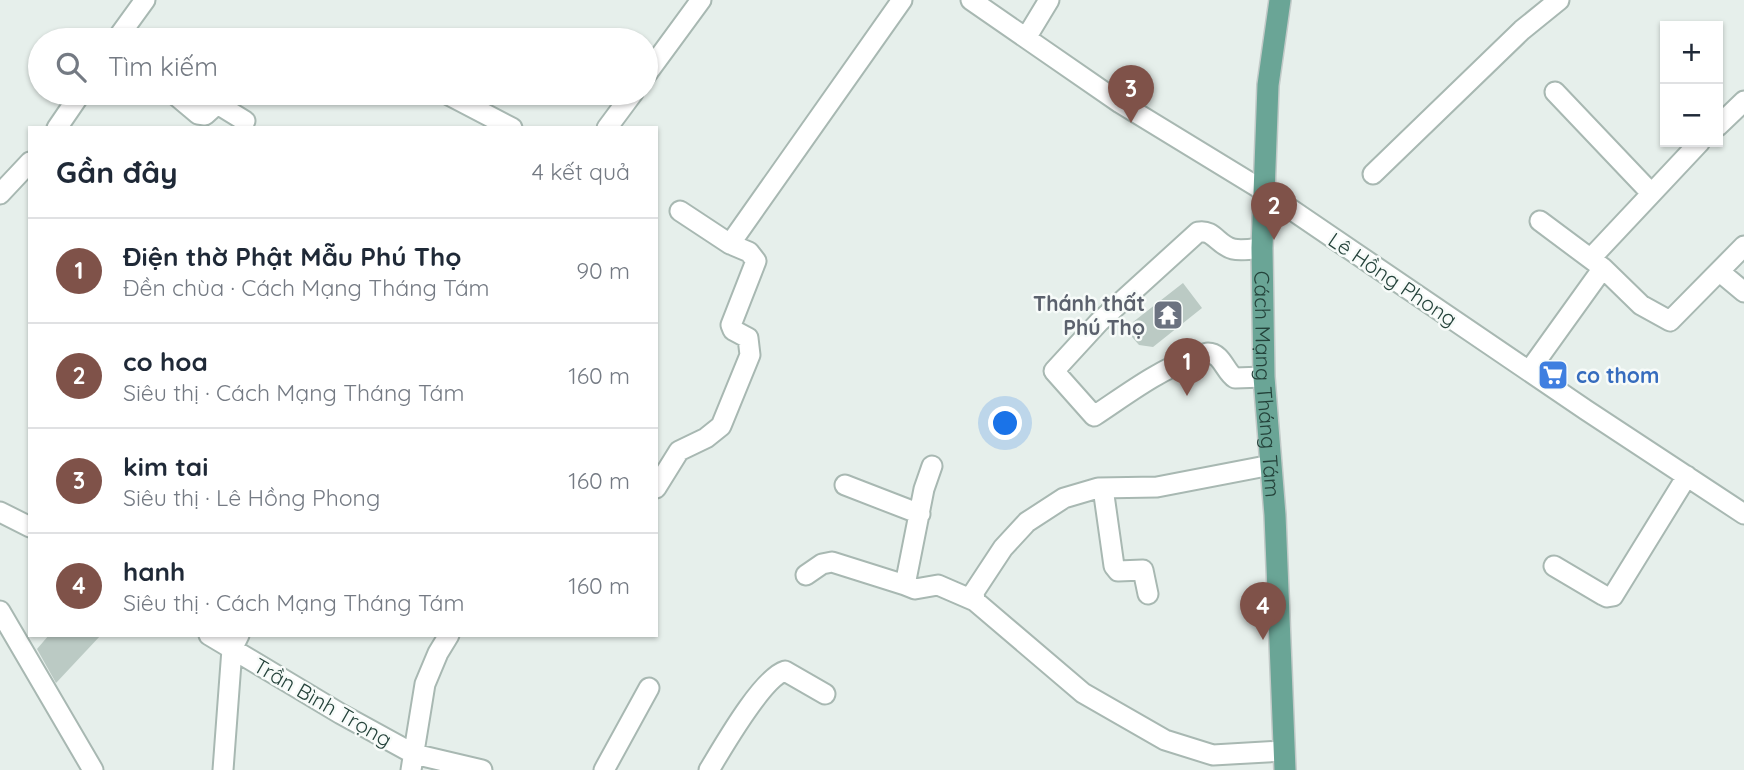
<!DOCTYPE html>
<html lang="vi">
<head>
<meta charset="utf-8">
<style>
	:root { --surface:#fff; --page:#f2f2f3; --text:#1f2937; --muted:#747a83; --line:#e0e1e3; --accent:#7f5249 }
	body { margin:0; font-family:Quicksand,sans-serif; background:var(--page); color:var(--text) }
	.controls { position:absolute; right:21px; top:21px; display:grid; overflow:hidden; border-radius:0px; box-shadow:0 2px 5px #0004 }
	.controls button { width:63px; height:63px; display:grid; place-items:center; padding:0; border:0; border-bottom:2px solid var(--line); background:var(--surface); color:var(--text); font:35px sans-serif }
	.you { position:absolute; left:1006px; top:424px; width:24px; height:24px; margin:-18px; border:5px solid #fff; border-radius:50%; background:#1a73e8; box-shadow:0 0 0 10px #1a73e833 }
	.badge { display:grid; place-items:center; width:46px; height:46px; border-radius:50%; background:var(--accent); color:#fff; font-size:23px; font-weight:700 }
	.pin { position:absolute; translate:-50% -58px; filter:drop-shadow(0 2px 4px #0008) }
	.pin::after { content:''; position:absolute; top:37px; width:24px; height:21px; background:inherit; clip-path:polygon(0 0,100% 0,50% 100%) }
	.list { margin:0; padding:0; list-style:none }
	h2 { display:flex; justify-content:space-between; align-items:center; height:91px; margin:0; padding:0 28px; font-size:30px }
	h2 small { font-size:23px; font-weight:400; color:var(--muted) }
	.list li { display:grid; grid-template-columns:46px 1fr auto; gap:21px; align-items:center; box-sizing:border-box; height:105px; padding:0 28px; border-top:2px solid var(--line) }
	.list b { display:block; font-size:26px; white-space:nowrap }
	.list p { margin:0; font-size:23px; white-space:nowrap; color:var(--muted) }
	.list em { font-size:23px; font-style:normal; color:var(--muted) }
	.icon { flex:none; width:38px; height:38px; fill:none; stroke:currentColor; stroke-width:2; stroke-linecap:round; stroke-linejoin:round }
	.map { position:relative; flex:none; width:1744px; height:770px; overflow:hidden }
	.search { position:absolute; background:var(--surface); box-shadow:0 2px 5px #0004; left:28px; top:28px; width:630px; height:77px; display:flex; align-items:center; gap:18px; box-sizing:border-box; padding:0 24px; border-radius:38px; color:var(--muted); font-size:26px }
	.panel { position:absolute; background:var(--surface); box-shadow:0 2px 5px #0004; left:28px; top:126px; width:630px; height:511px; border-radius:0px }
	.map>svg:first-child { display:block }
	.building { fill:#bbcac4 }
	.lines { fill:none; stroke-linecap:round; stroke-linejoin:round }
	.minor-casing { stroke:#a8b8b2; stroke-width:23 }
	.major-casing { stroke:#c2cac8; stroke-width:24 }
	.minor { stroke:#fff; stroke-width:19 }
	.major { stroke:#6aa596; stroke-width:21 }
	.labels { text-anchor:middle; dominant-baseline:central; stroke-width:5; stroke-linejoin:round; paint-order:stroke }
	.street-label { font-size:21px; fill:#24423a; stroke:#f7fbf9 }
	.worship-label { font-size:21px; font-weight:bold; fill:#5b616d; stroke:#f7fbf9; text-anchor:end }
	.shop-label { font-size:21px; font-weight:bold; fill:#366cbe; stroke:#f7fbf9; text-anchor:start }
</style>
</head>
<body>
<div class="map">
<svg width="1744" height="770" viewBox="0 0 1744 770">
	<rect width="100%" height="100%" fill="#e6efeb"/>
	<path class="building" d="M1183 283 1202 308 1153 347 1139 345 1132 337 1133 322Z
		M49 635H101L56 683 37 649Z"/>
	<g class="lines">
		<g class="minor-casing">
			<path id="minor" d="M971 0 1120 103 1264 191 1586 410 1744 514
				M1026 38 1049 0
				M116 40 145 0
				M646 75 701 0
				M1555 92 1651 193
				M173 93 198 114 205 115 215 106 219 105 245 121
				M445 93 512 128
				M1718 126 1744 101
				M57 128 81 93
				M607 128 633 93
				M1373 174 1522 30 1559 0
				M0 194 30 162
				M680 211 730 244
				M1540 221 1603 268 1641 305 1670 321 1744 246
				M1262 248C1253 249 1241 251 1233 249 1217 245 1214 229 1198 232L1099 322 1054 371 1094 416C1126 395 1157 371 1193 358 1197 357 1204 353 1208 353 1222 353 1225 372 1235 378L1264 377
				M1591 258 1700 142
				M1720 272 1744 292
				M1529 371 1603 268
				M1271 465 1157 487 1098 488 1064 498 1027 522 1003 548 974 592 975 601 1083 693 1165 740 1213 755 1283 751
				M932 466 924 489 905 585 915 589 938 585 975 601
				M845 485 920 514
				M656 488 679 451 706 438 721 426 750 355 748 338 733 330 731 325 756 261 749 252 730 244 902 0
				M1103 488 1114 566 1118 571 1143 570 1148 594
				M0 512 30 527
				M1554 566 1603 595 1607 597 1613 596 1687 476
				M806 575 822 564 832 562 905 585
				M0 611 93 770
				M209 635 341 714 414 754 482 770
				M223 770 232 649 239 635
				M411 770 425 684 438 653 449 635
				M604 770 649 688
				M709 770C723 747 762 678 785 671L825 694"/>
		</g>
		<g class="major-casing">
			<g id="major">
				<path id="s1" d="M1280 0 1268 85 1262 248 1264 377 1275 515 1285 770"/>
			</g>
		</g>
		<use href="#minor" class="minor"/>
		<use href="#major" class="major"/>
	</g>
	<defs>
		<g id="temple-square" transform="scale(1.575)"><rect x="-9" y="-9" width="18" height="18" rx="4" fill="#6b7280" stroke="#f7fbf9"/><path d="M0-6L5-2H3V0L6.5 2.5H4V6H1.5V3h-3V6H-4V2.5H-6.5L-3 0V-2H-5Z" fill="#fff"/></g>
		<g id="supermarket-square" transform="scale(1.575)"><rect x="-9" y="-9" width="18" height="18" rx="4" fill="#3f7fe0" stroke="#f7fbf9"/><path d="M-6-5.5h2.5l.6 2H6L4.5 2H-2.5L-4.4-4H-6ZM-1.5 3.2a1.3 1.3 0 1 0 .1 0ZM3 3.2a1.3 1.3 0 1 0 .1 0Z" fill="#fff"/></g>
	</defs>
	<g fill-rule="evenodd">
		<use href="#temple-square" x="1168" y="315"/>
		<use href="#supermarket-square" x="1553" y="375"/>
	</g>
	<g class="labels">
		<g class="street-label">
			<text transform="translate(1393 279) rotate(34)">Lê Hồng Phong</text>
			<text stroke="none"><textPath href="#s1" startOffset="385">Cách Mạng Tháng Tám</textPath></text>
			<text transform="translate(323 702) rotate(30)">Trần Bình Trọng</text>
		</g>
		<g class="worship-label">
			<text x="1145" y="303">Thánh thất<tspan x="1145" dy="24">Phú Thọ</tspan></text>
		</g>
		<g class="shop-label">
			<text x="1576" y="375">co thom</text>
		</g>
	</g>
</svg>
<div class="controls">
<button>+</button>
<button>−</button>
</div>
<div class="you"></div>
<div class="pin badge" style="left:1187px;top:396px">1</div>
<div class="pin badge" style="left:1274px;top:240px">2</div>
<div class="pin badge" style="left:1131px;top:123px">3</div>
<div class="pin badge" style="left:1263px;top:640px">4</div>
<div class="search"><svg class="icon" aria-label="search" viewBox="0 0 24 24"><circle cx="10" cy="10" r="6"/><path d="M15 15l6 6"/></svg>Tìm kiếm</div>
<section class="panel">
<h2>Gần đây<small>4 kết quả</small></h2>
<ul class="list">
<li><span class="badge">1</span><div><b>Điện thờ Phật Mẫu Phú Thọ</b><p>Đền chùa · Cách Mạng Tháng Tám</p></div><em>90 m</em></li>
<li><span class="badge">2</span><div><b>co hoa</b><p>Siêu thị · Cách Mạng Tháng Tám</p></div><em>160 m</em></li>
<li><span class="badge">3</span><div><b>kim tai</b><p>Siêu thị · Lê Hồng Phong</p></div><em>160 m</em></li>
<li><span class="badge">4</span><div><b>hanh</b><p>Siêu thị · Cách Mạng Tháng Tám</p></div><em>160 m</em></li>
</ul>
</section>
</div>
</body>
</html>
